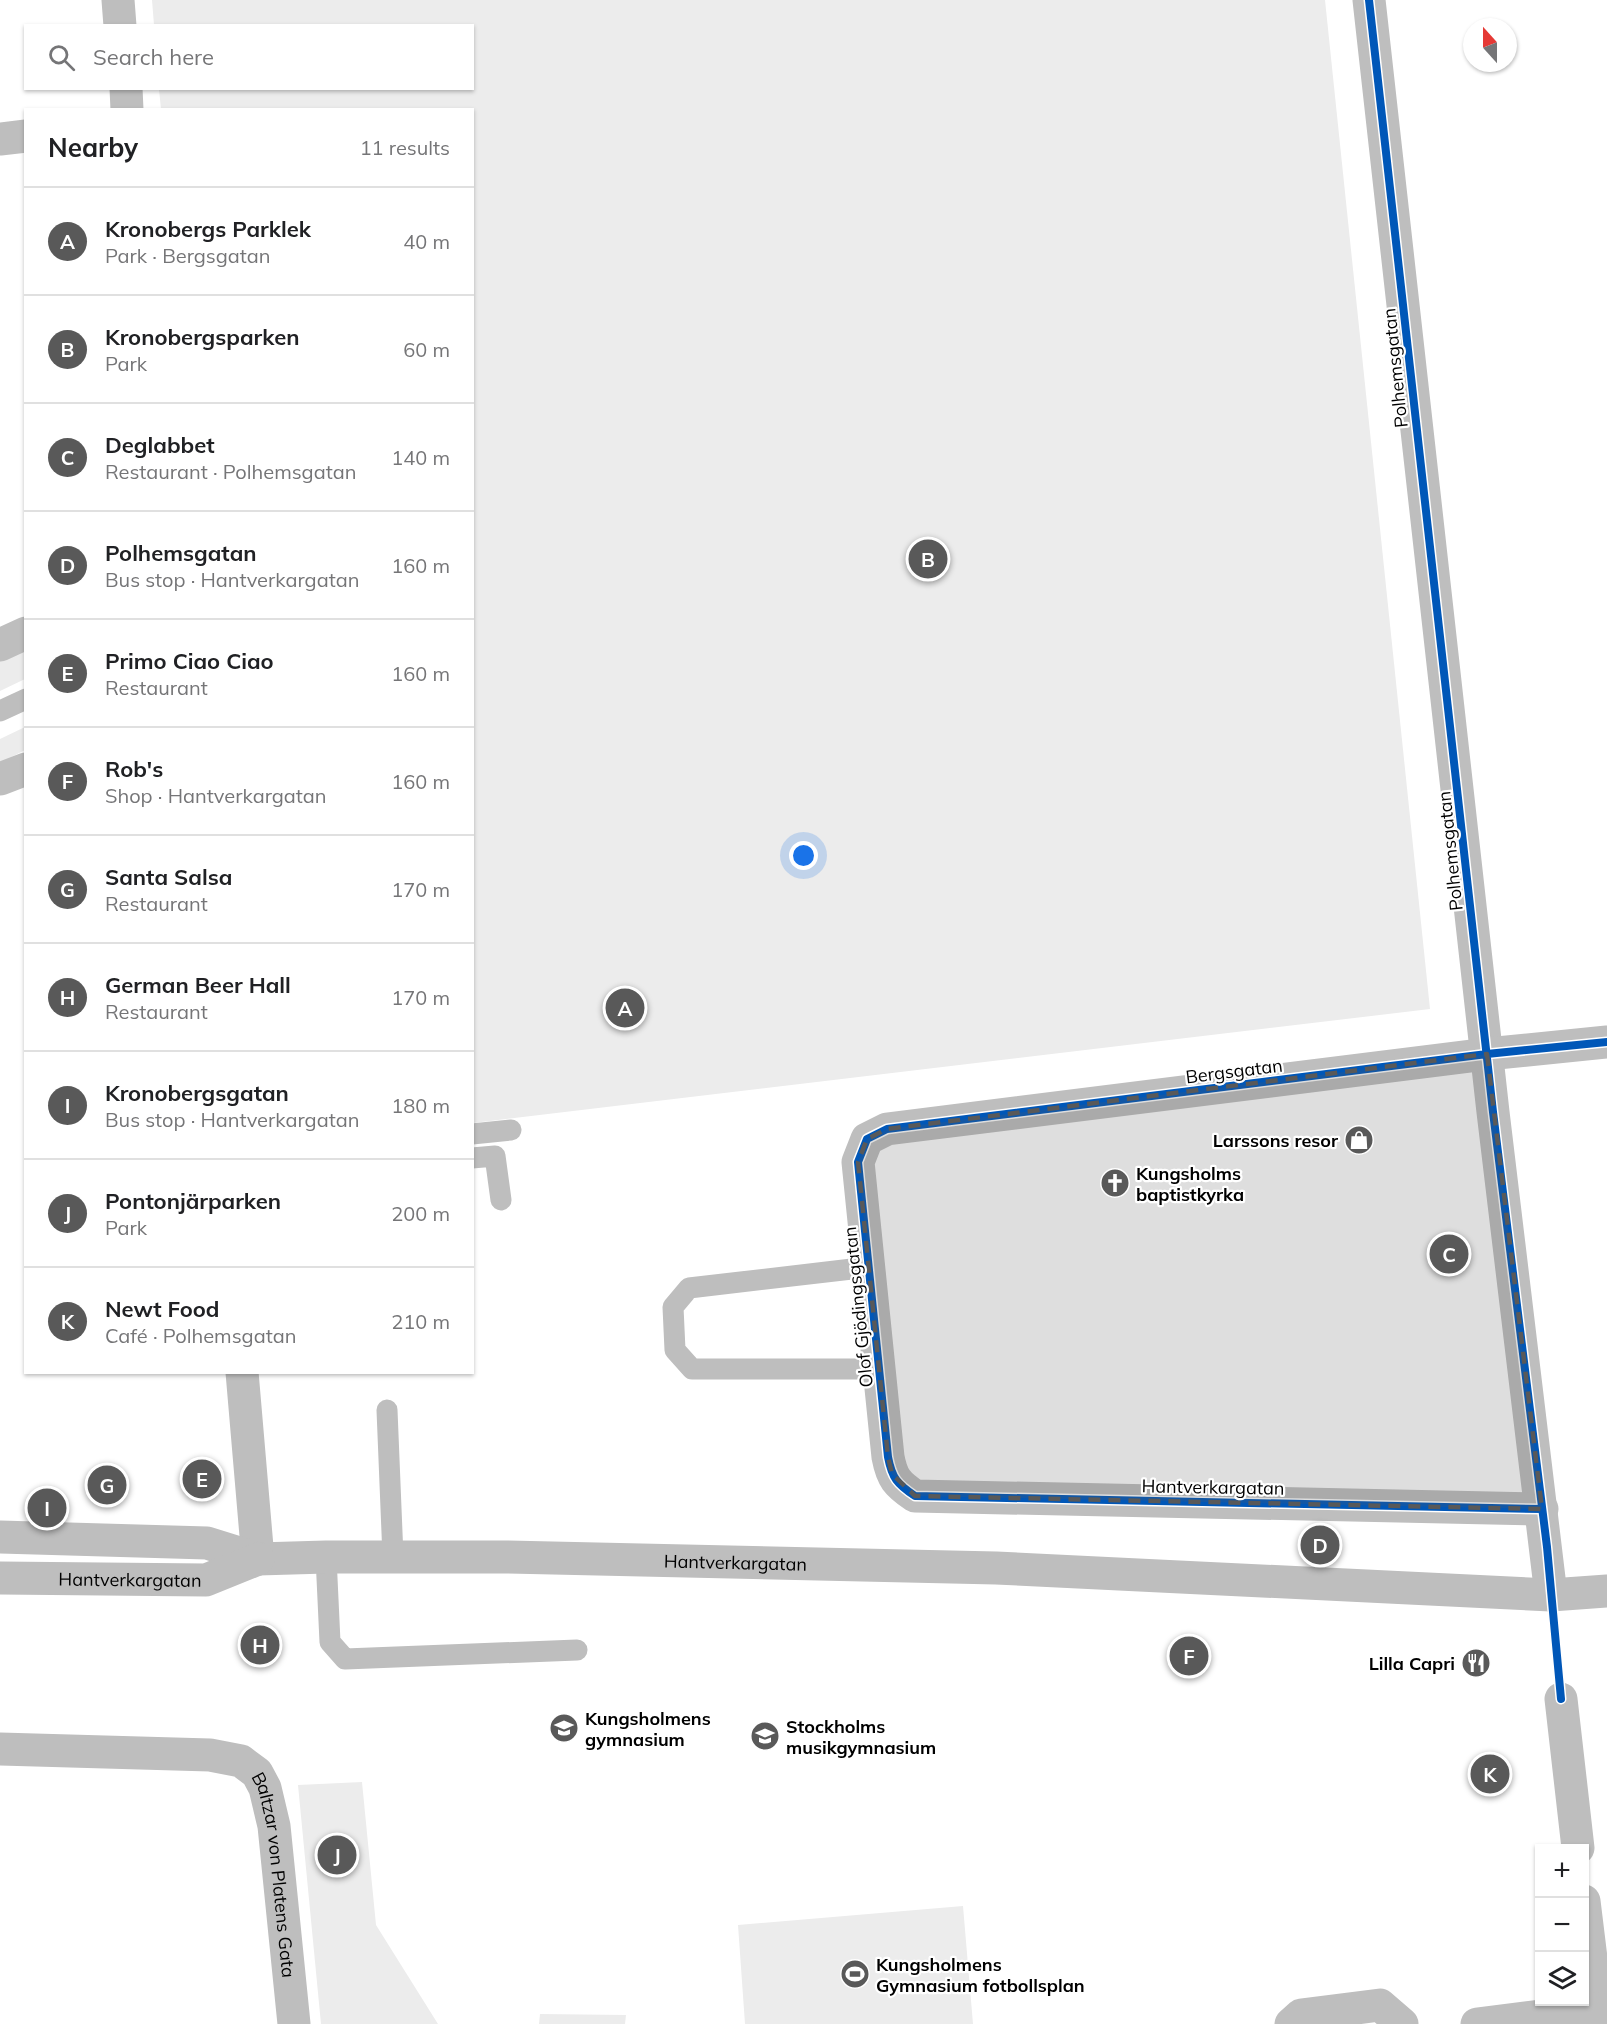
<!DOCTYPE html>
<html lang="en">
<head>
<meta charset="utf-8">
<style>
	:root { --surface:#fff; --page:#f2f2f2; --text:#202124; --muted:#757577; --line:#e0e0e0; --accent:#595959 }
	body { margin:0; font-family:Mulish,sans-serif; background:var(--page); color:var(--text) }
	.controls { position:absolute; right:18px; bottom:18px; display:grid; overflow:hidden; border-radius:0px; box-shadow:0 2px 4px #0004 }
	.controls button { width:54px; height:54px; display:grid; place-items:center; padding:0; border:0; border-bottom:2px solid var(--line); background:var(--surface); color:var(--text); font:30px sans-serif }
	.compass { position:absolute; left:1463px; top:18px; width:54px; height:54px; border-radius:50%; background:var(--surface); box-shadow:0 2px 4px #0004; rotate:339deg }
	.you { position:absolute; left:804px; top:856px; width:21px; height:21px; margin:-15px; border:4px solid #fff; border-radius:50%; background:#1a73e8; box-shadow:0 0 0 9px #1a73e833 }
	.badge { display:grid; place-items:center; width:39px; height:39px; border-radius:50%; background:var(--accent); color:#fff; font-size:20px; font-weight:700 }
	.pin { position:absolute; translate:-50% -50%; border:3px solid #fff; box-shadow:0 2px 6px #0006 }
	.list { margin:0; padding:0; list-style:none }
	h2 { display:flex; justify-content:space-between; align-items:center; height:78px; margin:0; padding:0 24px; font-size:26px }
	h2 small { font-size:20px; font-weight:400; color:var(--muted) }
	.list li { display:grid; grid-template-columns:39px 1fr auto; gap:18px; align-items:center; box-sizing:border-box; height:108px; padding:0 24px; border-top:2px solid var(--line) }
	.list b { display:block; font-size:22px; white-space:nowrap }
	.list p { margin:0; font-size:20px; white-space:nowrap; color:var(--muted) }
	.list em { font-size:20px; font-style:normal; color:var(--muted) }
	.icon { flex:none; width:33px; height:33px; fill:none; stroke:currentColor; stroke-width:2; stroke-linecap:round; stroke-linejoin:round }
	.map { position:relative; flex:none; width:1607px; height:2024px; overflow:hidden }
	.search { position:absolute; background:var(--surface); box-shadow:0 2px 4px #0004; left:24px; top:24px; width:450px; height:66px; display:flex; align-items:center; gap:15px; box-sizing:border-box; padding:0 21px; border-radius:0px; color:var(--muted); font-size:22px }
	.panel { position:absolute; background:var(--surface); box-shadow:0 2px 4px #0004; left:24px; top:108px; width:450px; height:1266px; border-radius:0px }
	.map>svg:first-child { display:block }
	.green { fill:#ececec }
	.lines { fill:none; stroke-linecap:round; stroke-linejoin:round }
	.lane { stroke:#bebebe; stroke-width:21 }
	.street { stroke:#bebebe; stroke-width:33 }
	.cycleway-casing { stroke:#fff; stroke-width:11 }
	.cycleway { stroke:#0057b8; stroke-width:8 }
	.marked { fill:#595959; fill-opacity:0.2; stroke:#595959; stroke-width:4.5; stroke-dasharray:12 8; stroke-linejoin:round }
	.labels { text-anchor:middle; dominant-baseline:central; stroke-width:4.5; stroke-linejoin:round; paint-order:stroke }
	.street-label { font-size:18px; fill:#000; stroke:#fff }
	.poi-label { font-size:18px; font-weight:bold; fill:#000; stroke:#fff; text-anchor:start }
</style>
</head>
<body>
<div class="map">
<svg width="1607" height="2024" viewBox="0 0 1607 2024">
	<rect width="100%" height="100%" fill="#fff"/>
	<path class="green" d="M152 0H1325L1430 1009 473 1123 472 110 161 109 159 89 472 88V26L154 25Z
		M25 647V679L0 691V659Z
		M25 727V750L0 763V739Z
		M362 1782 376 1925 438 2024H321L298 1785Z
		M963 1906 973 2024H745L738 1925Z
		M540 2014 626 2015 625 2024H539Z"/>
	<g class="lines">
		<path class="lane" d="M0 711 26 699
			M472 1134 511 1130
			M472 1158 495 1156 501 1200
			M869 1267 689 1288 673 1307 675 1350 692 1369H879
			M387 1410 393 1557
			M326 1557 330 1642 345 1659 577 1650"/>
		<g class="street">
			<path d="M118 0 120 26"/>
			<path d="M1369 0 1493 1112 1551 1595"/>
			<path d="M126 88 127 110"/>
			<path d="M0 139 26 136"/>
			<path d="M0 645 26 633"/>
			<path d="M0 779 26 769"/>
			<path d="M242 1372 258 1559"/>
			<path d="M1542 1509 915 1496C897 1484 892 1478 888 1457L858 1162 867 1139 887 1129 1487 1054 1607 1042"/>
			<path id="s1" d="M0 1537 207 1543 258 1559 326 1557H508L996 1568 1551 1595 1607 1591"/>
			<path id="s2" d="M0 1578 206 1580 258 1559"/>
			<path d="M1561 1699 1578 1848"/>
			<path id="s3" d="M0 1749 210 1755 241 1761 257 1773 265 1788 274 1826 294 2024"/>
			<path d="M1584 1901 1599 2024"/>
			<path d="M1291 2024 1301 2015 1380 2005 1402 2024"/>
			<path d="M1477 2024 1597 2009"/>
		</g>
		<g class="cycleway-casing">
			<path id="cycleway" d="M1369 0 1493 1112 1547 1547 1561 1699
				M1542 1509 915 1496C897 1484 892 1478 888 1457L858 1162 867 1139 887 1129 1487 1054 1607 1042"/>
		</g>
		<use href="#cycleway" class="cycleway"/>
	</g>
	<path class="marked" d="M1487 1054 1542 1509 915 1496 892 1474 888 1457 858 1162 867 1139 887 1129Z"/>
	<defs>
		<g id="shop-disc" transform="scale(1.5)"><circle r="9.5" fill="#595959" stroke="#fff"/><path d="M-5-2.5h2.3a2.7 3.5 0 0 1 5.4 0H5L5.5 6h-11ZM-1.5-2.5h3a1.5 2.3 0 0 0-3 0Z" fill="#fff"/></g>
		<g id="church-disc" transform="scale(1.5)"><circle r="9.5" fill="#595959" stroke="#fff"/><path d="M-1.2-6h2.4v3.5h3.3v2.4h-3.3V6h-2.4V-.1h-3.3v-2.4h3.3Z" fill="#fff"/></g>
		<g id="restaurant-disc" transform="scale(1.5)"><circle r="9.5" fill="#595959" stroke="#fff"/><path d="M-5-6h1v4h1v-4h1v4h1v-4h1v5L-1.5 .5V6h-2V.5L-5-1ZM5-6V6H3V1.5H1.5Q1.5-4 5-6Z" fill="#fff"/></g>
		<g id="school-disc" transform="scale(1.5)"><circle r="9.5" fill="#595959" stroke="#fff"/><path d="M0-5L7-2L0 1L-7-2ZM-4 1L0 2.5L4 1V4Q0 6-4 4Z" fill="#fff"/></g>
		<g id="stadium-disc" transform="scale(1.5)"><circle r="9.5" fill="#595959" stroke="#fff"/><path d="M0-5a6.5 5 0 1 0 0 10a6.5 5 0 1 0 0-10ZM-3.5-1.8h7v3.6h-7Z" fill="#fff"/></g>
	</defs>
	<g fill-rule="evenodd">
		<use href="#shop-disc" x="1359" y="1140"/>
		<use href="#church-disc" x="1115" y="1183"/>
		<use href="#restaurant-disc" x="1476" y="1663"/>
		<use href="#school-disc" x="564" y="1728"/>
		<use href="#school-disc" x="765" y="1736"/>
		<use href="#stadium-disc" x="855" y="1974"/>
	</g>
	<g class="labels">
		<g class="street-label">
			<text transform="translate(1395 368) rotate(-96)">Polhemsgatan</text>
			<text transform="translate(1450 851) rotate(-96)">Polhemsgatan</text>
			<text transform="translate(1234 1071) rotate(-7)">Bergsgatan</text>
			<text transform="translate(858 1307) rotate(-96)">Olof Gjödingsgatan</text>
			<text transform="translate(1213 1487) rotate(1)">Hantverkargatan</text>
			<text stroke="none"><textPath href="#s1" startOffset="738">Hantverkargatan</textPath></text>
			<text stroke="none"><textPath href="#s2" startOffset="130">Hantverkargatan</textPath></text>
			<text stroke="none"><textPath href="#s3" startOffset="366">Baltzar von Platens Gata</textPath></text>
		</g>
		<g class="poi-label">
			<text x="1338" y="1140" text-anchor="end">Larssons resor</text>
			<text x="1136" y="1173">Kungsholms<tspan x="1136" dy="21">baptistkyrka</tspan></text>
			<text x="1455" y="1663" text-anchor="end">Lilla Capri</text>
			<text x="585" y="1718">Kungsholmens<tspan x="585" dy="21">gymnasium</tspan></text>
			<text x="786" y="1726">Stockholms<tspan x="786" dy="21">musikgymnasium</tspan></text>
			<text x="876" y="1964">Kungsholmens<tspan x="876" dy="21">Gymnasium fotbollsplan</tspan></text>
		</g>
	</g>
</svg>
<div class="controls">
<button>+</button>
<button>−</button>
<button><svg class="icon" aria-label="layers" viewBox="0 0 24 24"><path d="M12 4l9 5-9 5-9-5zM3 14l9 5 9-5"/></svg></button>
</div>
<svg class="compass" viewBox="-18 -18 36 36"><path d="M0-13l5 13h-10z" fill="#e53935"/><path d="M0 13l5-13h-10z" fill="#757577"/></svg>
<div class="you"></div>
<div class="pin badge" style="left:625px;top:1008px">A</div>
<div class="pin badge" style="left:928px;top:559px">B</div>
<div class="pin badge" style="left:1449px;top:1254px">C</div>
<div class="pin badge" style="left:1320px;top:1545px">D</div>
<div class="pin badge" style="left:202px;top:1479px">E</div>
<div class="pin badge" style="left:1189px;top:1656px">F</div>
<div class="pin badge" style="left:107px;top:1485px">G</div>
<div class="pin badge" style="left:260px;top:1645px">H</div>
<div class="pin badge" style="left:47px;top:1508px">I</div>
<div class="pin badge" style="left:337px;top:1855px">J</div>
<div class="pin badge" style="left:1490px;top:1774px">K</div>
<div class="search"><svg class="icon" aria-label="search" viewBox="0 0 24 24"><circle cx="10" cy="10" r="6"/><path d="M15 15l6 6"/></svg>Search here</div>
<section class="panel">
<h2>Nearby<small>11 results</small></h2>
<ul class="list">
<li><span class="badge">A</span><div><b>Kronobergs Parklek</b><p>Park · Bergsgatan</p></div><em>40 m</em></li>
<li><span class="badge">B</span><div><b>Kronobergsparken</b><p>Park</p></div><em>60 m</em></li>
<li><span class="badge">C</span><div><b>Deglabbet</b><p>Restaurant · Polhemsgatan</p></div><em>140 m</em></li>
<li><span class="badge">D</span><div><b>Polhemsgatan</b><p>Bus stop · Hantverkargatan</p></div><em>160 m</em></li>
<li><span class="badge">E</span><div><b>Primo Ciao Ciao</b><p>Restaurant</p></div><em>160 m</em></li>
<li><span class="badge">F</span><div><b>Rob's</b><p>Shop · Hantverkargatan</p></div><em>160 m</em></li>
<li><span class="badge">G</span><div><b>Santa Salsa</b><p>Restaurant</p></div><em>170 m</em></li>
<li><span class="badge">H</span><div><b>German Beer Hall</b><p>Restaurant</p></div><em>170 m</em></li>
<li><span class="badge">I</span><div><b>Kronobergsgatan</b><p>Bus stop · Hantverkargatan</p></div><em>180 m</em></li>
<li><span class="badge">J</span><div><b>Pontonjärparken</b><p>Park</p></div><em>200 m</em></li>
<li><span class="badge">K</span><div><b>Newt Food</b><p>Café · Polhemsgatan</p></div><em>210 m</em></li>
</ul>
</section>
</div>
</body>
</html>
